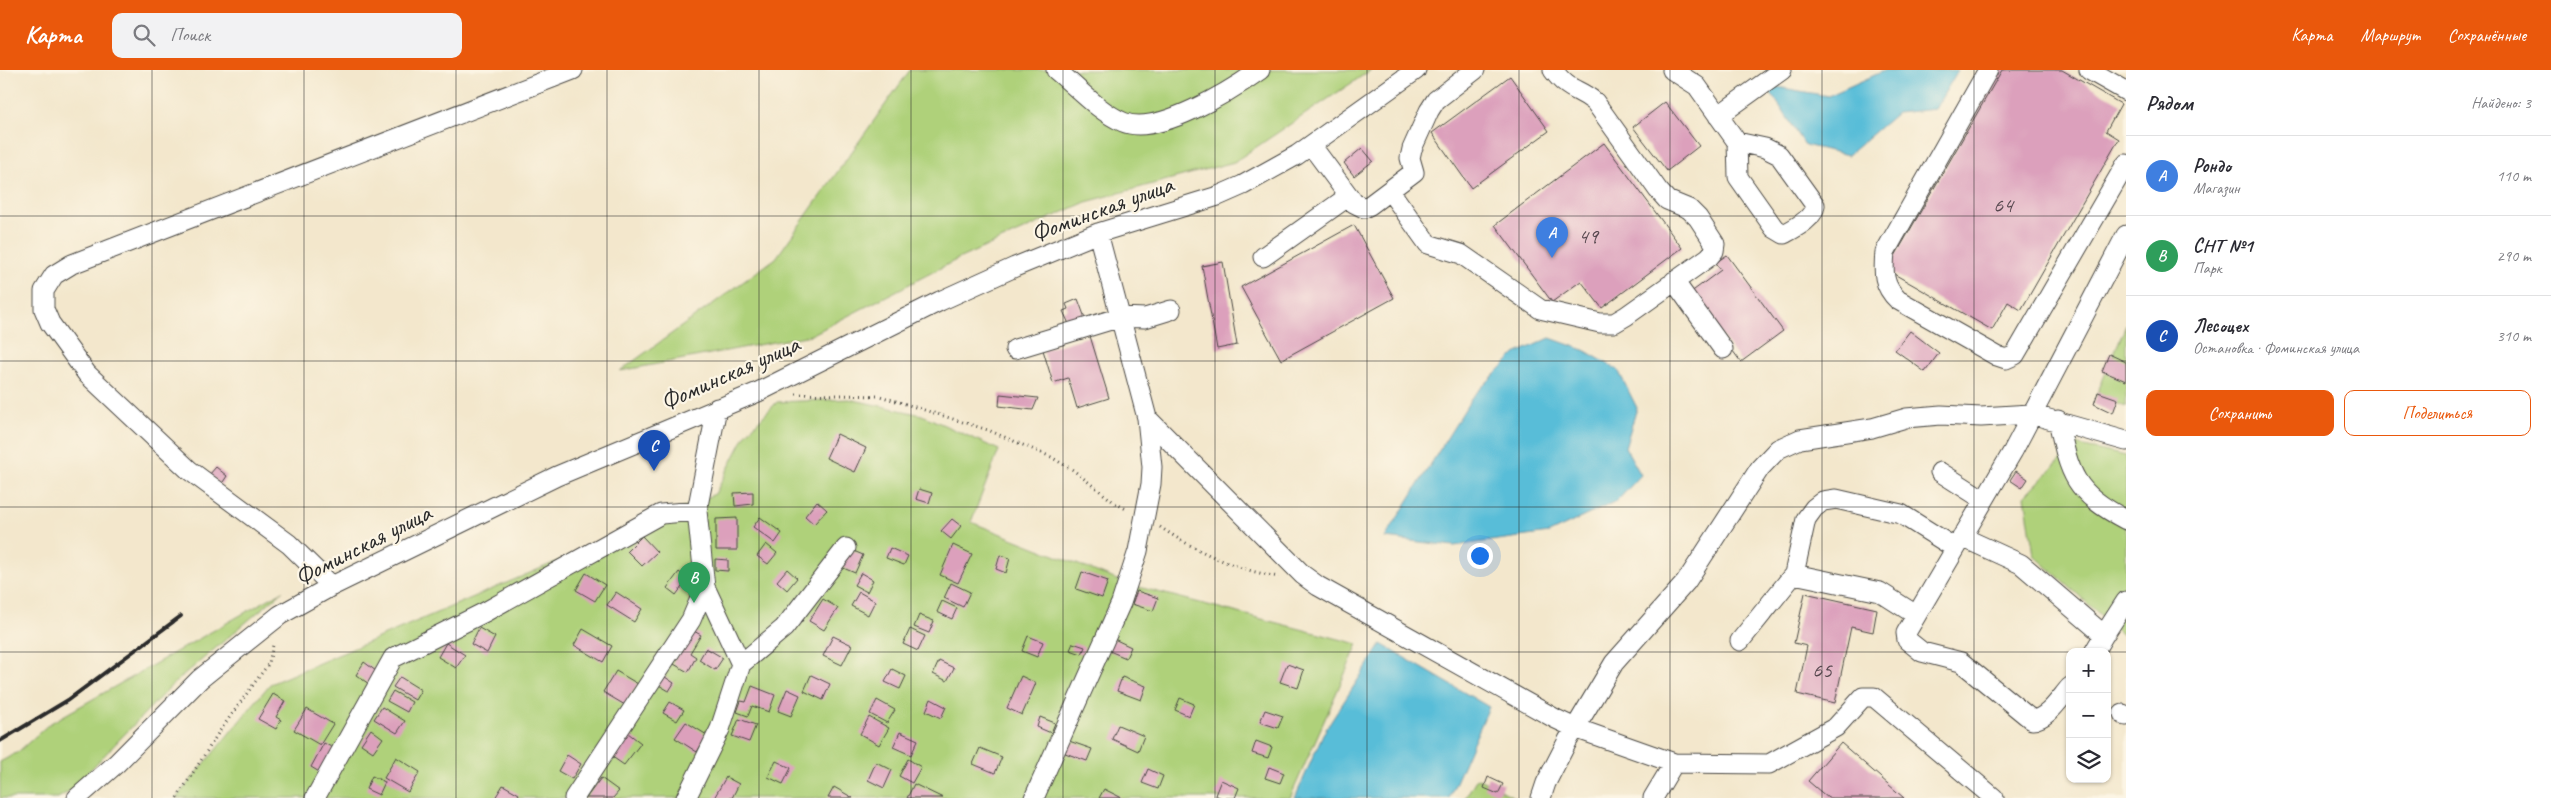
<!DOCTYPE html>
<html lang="ru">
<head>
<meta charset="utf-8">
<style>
	:root { --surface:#fff; --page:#f2f2f3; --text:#2b2b33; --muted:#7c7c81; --line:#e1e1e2; --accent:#ea580c }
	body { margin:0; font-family:Caveat,sans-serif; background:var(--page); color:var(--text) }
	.controls { position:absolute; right:15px; bottom:15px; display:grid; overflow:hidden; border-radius:10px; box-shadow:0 1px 4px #0004 }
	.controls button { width:45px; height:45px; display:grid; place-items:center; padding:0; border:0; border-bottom:1px solid var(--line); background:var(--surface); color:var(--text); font:25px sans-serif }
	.you { position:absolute; left:1479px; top:485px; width:18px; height:18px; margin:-12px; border:4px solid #fff; border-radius:50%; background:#1a73e8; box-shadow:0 0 0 8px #1a73e833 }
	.badge { display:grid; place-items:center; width:32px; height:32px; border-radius:50%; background:var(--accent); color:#fff; font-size:16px; font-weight:700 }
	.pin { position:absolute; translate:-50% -41px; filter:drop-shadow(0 1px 2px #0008) }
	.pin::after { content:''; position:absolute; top:26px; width:18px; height:15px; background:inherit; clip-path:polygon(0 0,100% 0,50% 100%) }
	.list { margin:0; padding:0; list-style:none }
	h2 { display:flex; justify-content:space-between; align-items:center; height:65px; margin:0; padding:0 20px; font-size:21px }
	h2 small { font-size:16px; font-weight:400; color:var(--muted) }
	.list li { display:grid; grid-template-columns:32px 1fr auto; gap:15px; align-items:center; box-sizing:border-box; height:80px; padding:0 20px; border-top:1px solid var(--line) }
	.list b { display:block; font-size:19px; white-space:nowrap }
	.list p { margin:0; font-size:16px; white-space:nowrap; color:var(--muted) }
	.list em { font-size:16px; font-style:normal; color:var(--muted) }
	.actions { display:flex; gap:10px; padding:15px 20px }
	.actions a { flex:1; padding:11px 0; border:1px solid var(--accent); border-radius:10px; text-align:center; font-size:18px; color:var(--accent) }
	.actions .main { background:var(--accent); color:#fff }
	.icon { flex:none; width:28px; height:28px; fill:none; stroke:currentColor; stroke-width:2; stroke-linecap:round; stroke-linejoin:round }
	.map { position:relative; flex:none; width:2126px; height:728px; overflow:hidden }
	header { display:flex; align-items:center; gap:30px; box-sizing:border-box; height:70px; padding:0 25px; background:var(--accent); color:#fff }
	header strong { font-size:24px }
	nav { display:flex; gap:28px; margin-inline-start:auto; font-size:18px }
	.search { width:350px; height:45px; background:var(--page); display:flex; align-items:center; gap:12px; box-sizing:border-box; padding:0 18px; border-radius:10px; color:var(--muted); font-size:19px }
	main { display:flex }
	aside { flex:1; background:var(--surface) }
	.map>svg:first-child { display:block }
	.green { fill:#afd17a; stroke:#6d7e52 }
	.water { fill:#59bdd8; stroke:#427482 }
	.building { fill:#dca0bc }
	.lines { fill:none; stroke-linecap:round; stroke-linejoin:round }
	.minor-casing { stroke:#494743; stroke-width:21 }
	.path { stroke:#494743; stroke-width:3; stroke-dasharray:1 4; stroke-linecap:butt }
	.minor { stroke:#fff; stroke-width:19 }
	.rail { stroke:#2b2b2b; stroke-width:4 }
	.grid { fill:none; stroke:#2b2b2b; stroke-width:1; stroke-opacity:0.55 }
	.labels { text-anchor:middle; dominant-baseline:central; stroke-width:4.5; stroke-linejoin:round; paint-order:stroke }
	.number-label { font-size:22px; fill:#57484f }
	.street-label { font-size:25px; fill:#2b2b2b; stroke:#fcf5e5 }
</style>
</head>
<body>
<header>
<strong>Карта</strong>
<div class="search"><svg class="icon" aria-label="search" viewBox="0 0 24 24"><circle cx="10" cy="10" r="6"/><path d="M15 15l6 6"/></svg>Поиск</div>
<nav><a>Карта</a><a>Маршрут</a><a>Сохранённые</a></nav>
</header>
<main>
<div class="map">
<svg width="2126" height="728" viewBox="0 0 2126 728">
	<rect width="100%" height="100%" fill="#fcf5e5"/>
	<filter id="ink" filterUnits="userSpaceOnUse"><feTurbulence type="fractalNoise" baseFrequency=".02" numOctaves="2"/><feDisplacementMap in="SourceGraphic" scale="10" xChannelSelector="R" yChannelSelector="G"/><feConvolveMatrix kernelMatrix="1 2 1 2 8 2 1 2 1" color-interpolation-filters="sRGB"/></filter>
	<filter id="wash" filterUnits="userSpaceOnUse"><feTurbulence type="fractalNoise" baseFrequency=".0096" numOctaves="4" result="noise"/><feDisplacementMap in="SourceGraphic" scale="20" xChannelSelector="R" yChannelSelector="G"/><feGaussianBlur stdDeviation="1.12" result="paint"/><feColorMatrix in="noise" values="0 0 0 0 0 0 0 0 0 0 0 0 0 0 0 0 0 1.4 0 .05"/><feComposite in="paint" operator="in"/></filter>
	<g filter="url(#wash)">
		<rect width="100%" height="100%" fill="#f3e7cc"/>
		<path class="green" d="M910 0H1371L1234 92 1086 132 958 189 811 265 620 301 776 188Z
			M2126 255V337L2096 326Z
			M849 329 922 345 999 380 971 452 1127 514 1358 574 1290 728H176L270 614 715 424 746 364 777 332Z
			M2075 375 2126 386V568L2034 485 2025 426Z
			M283 521 171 616 70 721 58 728H0V692L18 682 49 654Z
			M1477 708 1516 728H1465Z"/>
		<path class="water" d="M1886 0H1958L1935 39 1897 43 1848 85 1805 75 1766 15 1828 26Z
			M1550 268 1584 280 1618 300 1637 338 1625 377 1641 405 1617 431 1549 463 1454 476 1385 468 1473 326 1515 284Z
			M1381 574 1489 637 1449 728H1295L1323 664Z"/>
		<g id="blocks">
			<path class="building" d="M2002 0H2062L2121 34 2106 61 2119 69 2021 240 2008 232 1992 260 1887 200Z
				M1510 6 1549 61 1471 118 1432 63Z
				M1665 32 1699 76 1667 101 1633 57Z
				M1604 73 1682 178 1602 238 1581 211 1552 232 1495 155Z
				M1362 78 1373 91 1354 106 1344 93Z
				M1354 155 1394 228 1281 290 1241 217Z
				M1727 185 1783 261 1741 292 1690 223 1721 200 1715 193Z
				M1223 192 1237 275 1217 279 1202 196Z
				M1078 229 1085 248 1069 254 1063 241 1068 239 1066 234Z
				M1910 261 1939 283 1925 302 1895 280Z
				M1090 266 1109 328 1077 338 1068 308 1053 313 1043 280Z
				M2109 284 2126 292V311L2102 301Z
				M2098 322 2118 329 2113 343 2094 334Z
				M1000 324 1038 328 1033 340 999 336Z
				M837 364 866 378 855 402 826 388Z
				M216 397 227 406 221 415 209 405Z
				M2016 401 2028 409 2022 418 2010 410Z
				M919 419 932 423 929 433 916 429Z
				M753 422V434L735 436 734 423Z
				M817 431 827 440 814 454 805 446Z
				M760 447 782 463 775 473 753 457Z
				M737 448V480H716V449Z
				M952 449 961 456 951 469 941 461Z
				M642 466 657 482 642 496 627 481Z
				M766 474 777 483 768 494 757 486Z
				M953 475 972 484 958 513 940 505Z
				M890 478 908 486 904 495 886 488Z
				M849 479 863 485 855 503 841 497Z
				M1000 485 1010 488 1006 503 996 499Z
				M715 489 728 490V501L715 500Z
				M787 499 797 508 787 520 777 511Z
				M679 502 688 509 676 525 667 518Z
				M1082 502 1108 511 1102 528 1076 519Z
				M586 503 605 515 595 531 576 520Z
				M861 503 873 510 867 522 854 515Z
				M951 513 970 522 963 537 944 528Z
				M1137 521 1158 528 1153 541 1132 534Z
				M616 522 642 539 634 552 607 535Z
				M859 522 875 531 868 545 851 536Z
				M1805 523 1877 539 1873 562 1851 557 1835 633 1797 624 1807 576 1794 573Z
				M823 529 838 538 824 560 809 551Z
				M942 531 957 538 952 549 937 542Z
				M919 545 934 551 929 563 914 557Z
				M479 558 495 567 487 583 471 574Z
				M583 559 612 576 603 592 574 575Z
				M910 559 925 566 918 581 903 574Z
				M692 560 701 565 690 583 696 587 688 602 672 593Z
				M833 566 852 575 842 595 823 586Z
				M1028 566 1043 572 1037 587 1022 581Z
				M1112 568 1131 577 1126 588 1107 580Z
				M446 573 465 585 456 598 438 587Z
				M1073 573 1085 577 1082 584 1070 580Z
				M706 578 723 588 715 600 699 590Z
				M939 591 954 598 947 611 933 604Z
				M364 592 380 604 372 616 356 605Z
				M1287 594 1304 600 1298 618 1280 612Z
				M892 599 906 606 900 619 885 612Z
				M616 601 638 614 625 635 603 622Z
				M662 605 674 613 669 621 657 614Z
				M811 605 830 614 823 630 804 621Z
				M1021 606 1036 613 1022 645 1007 638Z
				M400 607 421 620 415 630 393 617Z
				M1122 607 1146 616 1141 630 1117 621Z
				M752 616 775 625 769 642 752 636 748 646 737 642 741 631 746 632Z
				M787 619 800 625 791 646 778 641Z
				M393 621 412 632 407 642 387 631Z
				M273 624 285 631 276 647 281 650 276 659 258 649Z
				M1180 628 1194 634 1189 646 1175 640Z
				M931 629 946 637 941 648 926 641Z
				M877 630 895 640 887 653 870 644Z
				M670 632 684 640 677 651 663 643Z
				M382 637 405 651 397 663 374 649Z
				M307 639 333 654 320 675 294 660Z
				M1265 640 1283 646 1278 658 1260 652Z
				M869 647 889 658 879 675 860 664Z
				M1040 647 1055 653 1051 663 1037 657Z
				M739 649 756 655 749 672 732 666Z
				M686 652 707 665 697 682 675 668Z
				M1118 655 1144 666 1138 681 1112 669Z
				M371 659 383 668 373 682 361 674Z
				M900 662 918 670 911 685 893 677Z
				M628 663 641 673 624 695 611 686Z
				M1069 671 1092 679 1087 691 1065 683Z
				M1256 671 1272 677 1268 688 1252 683Z
				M324 673 335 679 321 703 311 697Z
				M1841 673 1904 728H1828L1808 711Z
				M980 678 1002 687 995 703 973 694Z
				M567 685 581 694 572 709 558 701Z
				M396 687 420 702 408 722 384 708Z
				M908 689 921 697 912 713 899 706Z
				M776 691 791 698 783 714 768 707Z
				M876 692 892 700 884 718 868 710Z
				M1269 697 1284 703 1280 713 1265 708Z
				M1148 699 1163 706 1158 719 1142 713Z
				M372 706 385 712 379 725 366 719Z
				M726 707 739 714 732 728H714Z
				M1488 707 1503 714 1498 724 1484 718Z
				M601 708 619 721 613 728H586Z
				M1221 710 1239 718 1235 728H1222L1215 725Z
				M914 714 943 728H907Z
				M503 715 519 724 517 728H495Z
				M834 717 853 728H828Z
				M1104 719 1122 728H1099Z"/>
		</g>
	</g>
	<g filter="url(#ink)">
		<use href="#blocks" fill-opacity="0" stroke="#494743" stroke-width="1"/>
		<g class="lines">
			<g class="minor-casing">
				<path id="minor" d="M1056 0C1077 17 1098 41 1123 52 1157 67 1232 20 1260 0
					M1672 0 1697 16 1737 72 1738 107 1774 158 1784 164C1795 158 1814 149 1815 135L1779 85 1765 78 1737 72
					M1988 0 1885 182C1883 202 1883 216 1898 230L1997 286 2006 289 2015 285 2126 94
					M2089 0 2126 21
					M1718 46 1782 0
					M1311 75 1354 133 1364 138 1370 135 1414 102 1410 88 1412 79 1429 41 1436 30 1475 0
					M1390 121 1428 174 1461 184 1540 239 1600 253H1614L1626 246 1709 187 1714 181 1715 174 1698 148 1689 139 1667 130 1658 120 1595 32C1577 17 1570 23 1553 0
					M1263 187 1349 126
					M1674 211 1723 279
					M1015 279 1121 247 1145 248 1171 240
					M1147 348 1303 505 1318 516 1556 649 1575 658 1674 693 1769 694 1836 657 1863 627H1874L1994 728
					M2058 350C2070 406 2074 422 2126 450
					M1940 402 1984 430
					M1962 467 2021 494 2104 565 2094 582
					M1794 504 1880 522 1916 545
					M332 516 289 474 189 400 87 304 50 253 44 239V221L54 205 72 194 573 0
					M2104 565 2126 531
					M1740 571 1794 504 1806 449 1814 438 1823 431 1836 429 1901 444 1955 478
					M741 594 784 558 846 478
					M2070 617C2060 628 2048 649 2032 650L1961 592 1922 582 1907 570 1906 563 2013 381 2126 165
					M2123 644 2126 646
					M77 728 117 693 200 609 280 545 332 516 557 406 758 322 940 231 1015 197 1098 163 1218 126 1243 115 1297 85 1416 0
					M315 728 393 588 485 542 661 444 697 441
					M574 728 691 550 705 517
					M686 728 720 659 741 594 705 517 697 441 717 338
					M1034 728 1121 533 1138 481 1151 414 1152 397 1147 348 1098 163
					M1541 728 1546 713 1568 670 1614 593 1686 512 1760 398 1778 379 1800 369 1872 358 1906 348 1941 345 1981 347 2031 344 2126 371
					M1653 728 1674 693"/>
			</g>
			<path class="path" d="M796 324 880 326 988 360 1051 387 1073 400 1115 433 1128 440
				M1160 457C1196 481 1236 500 1279 507
				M177 728 219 662 269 593 273 575"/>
			<use href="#minor" class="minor"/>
			<path class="rail" d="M0 671 68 630 181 546"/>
		</g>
	</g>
	<path class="grid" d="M152 0V728M304 0V728M456 0V728M607 0V728M759 0V728M911 0V728M1063 0V728M1215 0V728M1367 0V728M1519 0V728M1670 0V728M1822 0V728M1974 0V728M0 146H2126M0 291H2126M0 437H2126M0 582H2070M2107 582H2126"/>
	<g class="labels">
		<g class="number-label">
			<text x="2003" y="135">64</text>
			<text x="1588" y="166">49</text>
			<text x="1822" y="600">65</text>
		</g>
		<g class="street-label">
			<text transform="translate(1102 139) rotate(-20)">Фоминская улица</text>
			<text transform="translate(730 303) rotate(-24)">Фоминская улица</text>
			<text transform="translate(363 475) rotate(-27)">Фоминская улица</text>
		</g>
	</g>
</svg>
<div class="controls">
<button>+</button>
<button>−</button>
<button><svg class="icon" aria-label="layers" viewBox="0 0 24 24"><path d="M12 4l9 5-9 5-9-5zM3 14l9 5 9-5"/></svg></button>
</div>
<div class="you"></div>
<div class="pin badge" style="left:1552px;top:188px;background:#3f7fe0">A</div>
<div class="pin badge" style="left:694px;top:533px;background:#2e9e5b">B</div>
<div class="pin badge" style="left:654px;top:401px;background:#1a4fb4">C</div>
</div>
<aside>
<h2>Рядом<small>Найдено: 3</small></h2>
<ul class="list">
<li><span class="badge" style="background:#3f7fe0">A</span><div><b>Рондо</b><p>Магазин</p></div><em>110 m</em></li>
<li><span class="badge" style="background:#2e9e5b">B</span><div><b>СНТ №1</b><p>Парк</p></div><em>290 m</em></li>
<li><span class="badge" style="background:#1a4fb4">C</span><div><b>Лесоцех</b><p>Остановка · Фоминская улица</p></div><em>310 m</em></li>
</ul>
<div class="actions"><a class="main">Сохранить</a><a>Поделиться</a></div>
</aside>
</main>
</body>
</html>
